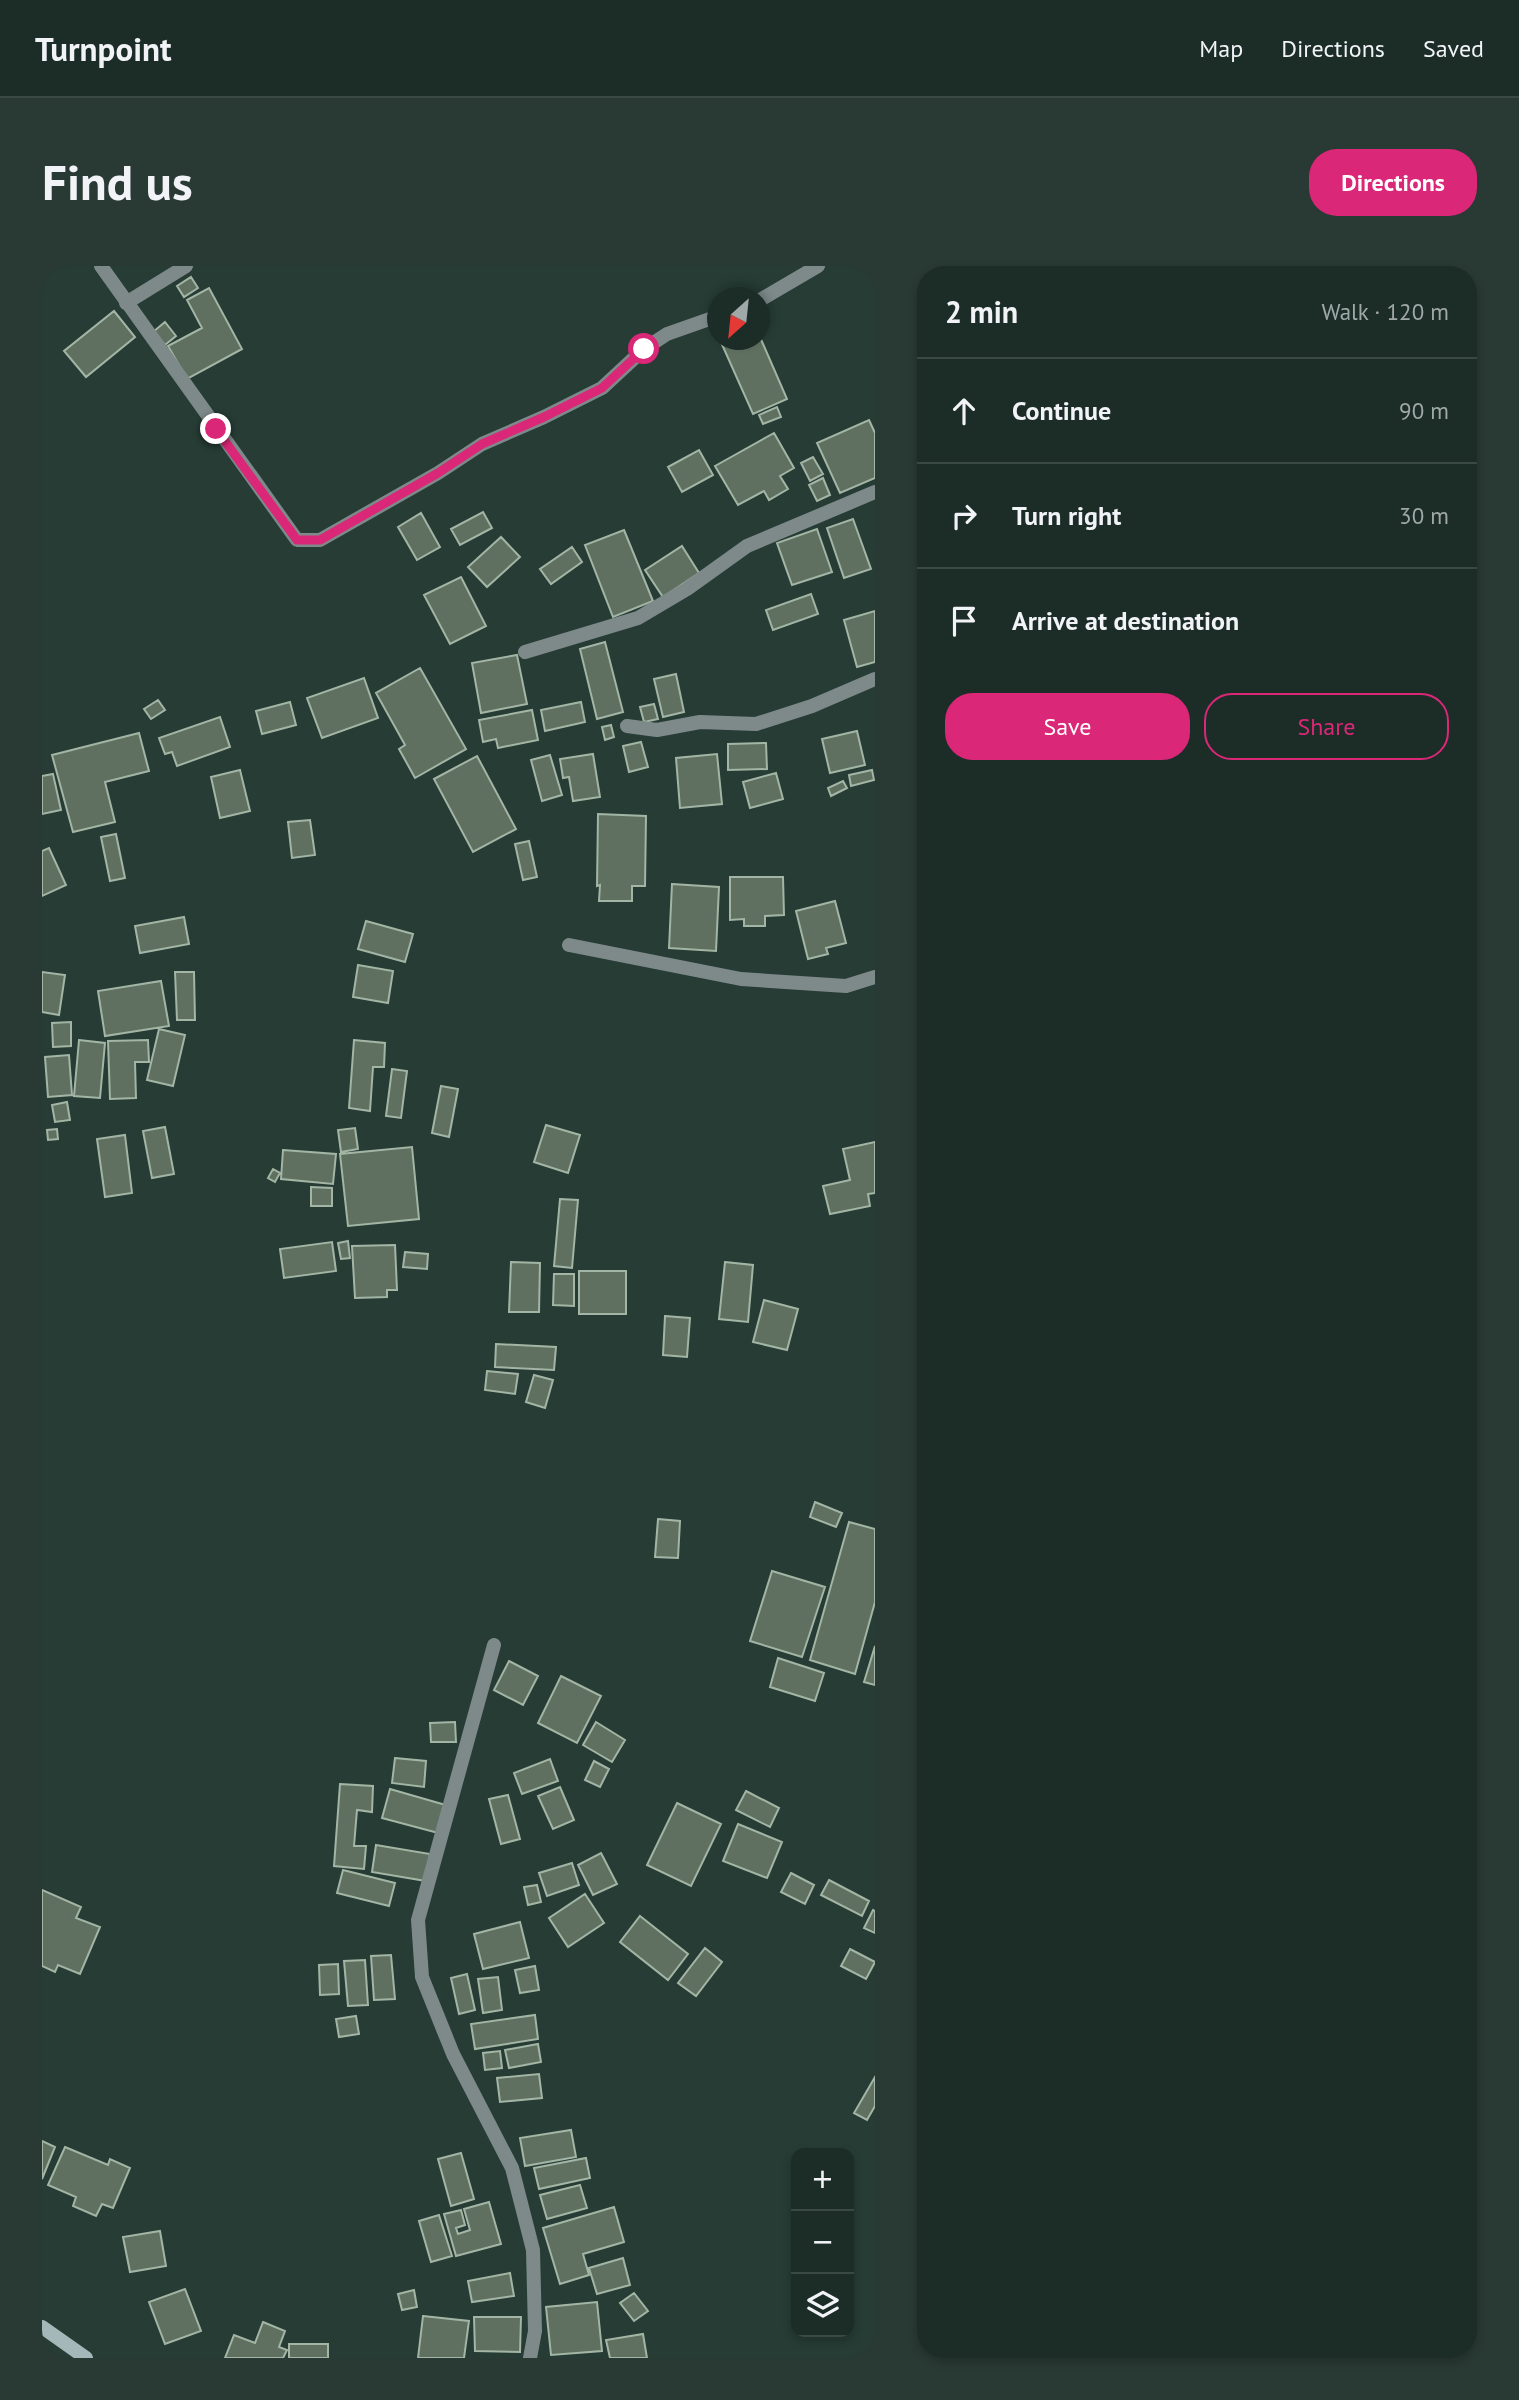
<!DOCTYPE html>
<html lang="en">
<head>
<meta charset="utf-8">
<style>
	:root { --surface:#1c2d28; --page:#293934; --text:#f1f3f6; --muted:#a0a8a8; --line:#3a4945; --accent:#db2777 }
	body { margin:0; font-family:"PT Sans",sans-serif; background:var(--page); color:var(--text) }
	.controls { position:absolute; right:21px; bottom:21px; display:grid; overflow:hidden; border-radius:14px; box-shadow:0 4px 10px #0003 }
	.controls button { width:63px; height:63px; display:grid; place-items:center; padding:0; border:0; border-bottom:2px solid var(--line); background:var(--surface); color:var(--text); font:35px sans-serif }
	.compass { position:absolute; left:665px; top:21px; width:63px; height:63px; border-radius:50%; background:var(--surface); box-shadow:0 4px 10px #0003; rotate:207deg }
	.stop { position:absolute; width:21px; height:21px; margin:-16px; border:5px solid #db2777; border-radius:50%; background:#fff }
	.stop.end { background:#db2777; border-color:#fff; box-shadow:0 2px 7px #0008 }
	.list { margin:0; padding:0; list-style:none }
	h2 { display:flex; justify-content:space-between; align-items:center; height:91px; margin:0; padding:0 28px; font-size:30px }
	h2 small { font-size:23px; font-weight:400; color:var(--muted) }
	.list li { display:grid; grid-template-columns:46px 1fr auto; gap:21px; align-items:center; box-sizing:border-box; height:105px; padding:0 28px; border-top:2px solid var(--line) }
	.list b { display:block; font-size:26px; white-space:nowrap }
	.list em { font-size:23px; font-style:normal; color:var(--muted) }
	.actions { display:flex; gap:14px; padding:21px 28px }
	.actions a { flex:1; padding:16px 0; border:2px solid var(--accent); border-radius:28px; text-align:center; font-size:24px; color:var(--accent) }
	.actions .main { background:var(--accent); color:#fff }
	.icon { flex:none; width:38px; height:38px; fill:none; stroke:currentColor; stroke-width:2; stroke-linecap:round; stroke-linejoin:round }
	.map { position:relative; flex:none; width:833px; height:2092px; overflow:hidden; border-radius:28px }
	header { display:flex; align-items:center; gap:42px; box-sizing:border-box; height:98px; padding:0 35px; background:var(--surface); border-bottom:2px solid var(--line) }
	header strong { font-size:33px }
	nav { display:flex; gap:38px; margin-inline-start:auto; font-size:24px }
	.intro { display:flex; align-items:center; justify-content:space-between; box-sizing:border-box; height:168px; padding:0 42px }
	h1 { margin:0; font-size:49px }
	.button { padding:18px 32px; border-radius:28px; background:var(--accent); color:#fff; font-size:24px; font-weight:700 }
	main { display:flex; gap:42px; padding:0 42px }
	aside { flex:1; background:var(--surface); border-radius:28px; box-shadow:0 4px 10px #0003 }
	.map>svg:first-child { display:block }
	.building { fill:#5f7061; stroke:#a3b5a4; stroke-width:2 }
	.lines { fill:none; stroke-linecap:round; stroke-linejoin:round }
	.street { stroke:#7e8a8a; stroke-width:14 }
	.secondary { stroke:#a5b8b9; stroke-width:14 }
	.route { stroke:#db2777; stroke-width:9 }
</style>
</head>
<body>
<header>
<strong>Turnpoint</strong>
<nav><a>Map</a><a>Directions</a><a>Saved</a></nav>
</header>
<div class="intro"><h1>Find us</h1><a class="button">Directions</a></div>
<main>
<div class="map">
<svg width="833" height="2092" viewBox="0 0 833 2092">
	<rect width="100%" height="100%" fill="#263c35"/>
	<path class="building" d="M149 11 156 22 142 31 135 20Z
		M167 22 200 83 145 113 126 80 160 62 145 34Z
		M72 45 93 71 44 111 22 85Z
		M123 56 134 70 123 79 111 66Z
		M718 71 745 133 711 148 678 74H718Z
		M735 141 739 151 721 158 717 149Z
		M827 154 833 167V212L798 227 775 177Z
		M732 167 752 202 738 210 746 223 727 234 722 225 696 239 673 200Z
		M657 184 671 209 640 226 626 201Z
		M771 191 781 208 768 215 759 197Z
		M781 212 788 229 775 235 767 219Z
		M441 246 450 262 418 279 409 263Z
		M379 247 398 281 375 294 356 261Z
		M811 253 829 303 802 312 785 262Z
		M775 263 790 306 750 319 735 277Z
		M582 264 611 335 571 351 543 279Z
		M459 271 478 291 445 321 426 301Z
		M640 280 657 307 621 331 603 304Z
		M530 281 540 296 509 318 498 303Z
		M419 311 444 360 408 378 382 329Z
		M769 328 776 348 731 364 724 344Z
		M833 345V396L815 401 802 354Z
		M563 376 581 446 555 453 538 383Z
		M475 389 485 438 439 447 430 397Z
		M378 402 424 483 373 512 357 483 363 479 334 427Z
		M634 408 642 446 621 451 612 413Z
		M322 412 336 452 280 472 265 432Z
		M116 434 123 444 109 453 102 443Z
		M248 436 254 459 220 468 214 445Z
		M539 436 543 456 503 465 499 444Z
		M612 438 616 453 602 456 598 441Z
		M490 444 496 474 456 482 454 473 441 476 437 454Z
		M178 451 188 481 135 500 130 486 123 488 117 472Z
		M569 459 572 471 563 474 560 461Z
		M815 465 823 499 788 507 780 473Z
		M97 467 107 505 63 516 73 556 31 566 10 489Z
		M599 476 606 501 587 506 581 480Z
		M724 477 725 503 686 504V478Z
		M551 488 558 531 531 535 527 511 521 512 518 493Z
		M675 488 680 538 638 542 634 492Z
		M508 489 520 529 500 535 489 494Z
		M435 490 474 563 431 586 392 513Z
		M198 504 208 545 178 552 169 511Z
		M830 504 832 514 809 520 807 509Z
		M734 507 741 533 708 542 701 516Z
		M11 508 19 544 0 548V510Z
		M801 515 805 522 789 530 786 522Z
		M556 548 604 550 603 620H590V635H557L558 619 555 620Z
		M268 554 273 589 250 592 246 556Z
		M74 568 83 612 68 615 59 571Z
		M487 575 495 611 481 614 473 578Z
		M7 582 24 619 0 630V585Z
		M688 611H741L742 649 723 650V660H702V653L688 654Z
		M630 618 677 621 674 685 627 682Z
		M793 635 804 677 784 682 786 688 766 693 754 645Z
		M142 651 147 678 98 687 93 660Z
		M324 655 371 668 363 696 316 683Z
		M316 699 351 705 346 737 311 731Z
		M0 706 23 709 17 749 0 746Z
		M133 706H152L153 754H135Z
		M119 715 127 760 63 770 56 725Z
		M29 756V780L11 781 10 757Z
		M117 763 143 769 131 820 105 814Z
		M37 774 63 777 58 832 32 830Z
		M106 774 107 796H93L94 832 68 833 66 775Z
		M312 774 343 777 342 801H331L328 845 307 842Z
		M27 789 30 829 6 831 3 791Z
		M350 803 365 805 359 852 344 850Z
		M399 820 416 823 407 871 390 867Z
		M25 836 28 854 13 856 10 839Z
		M504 859 538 869 526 907 492 896Z
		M123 861 132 908 110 912 101 865Z
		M313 862 316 883 299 886 296 864Z
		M15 863 16 873 6 874 5 864Z
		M83 869 90 927 63 931 55 873Z
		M833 876V927L826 928 828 940 788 948 781 920 808 914 801 883Z
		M370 881 377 953 306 960 298 888Z
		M241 884 294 888 291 918 239 913Z
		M231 903 238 907 233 916 226 912Z
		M269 921 290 922V940H269Z
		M518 933 536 934 530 1002 512 1000Z
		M306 975 308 992 299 993 296 977Z
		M290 976 294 1005 242 1012 238 983Z
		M353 979 355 1024H345V1031L313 1032 310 980Z
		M363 986 386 988 385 1003 361 1001Z
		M469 996 498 997 497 1046H467Z
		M683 996 711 999 706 1056 677 1053Z
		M537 1005H584V1048H537Z
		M512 1008H532V1040L511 1039Z
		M722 1034 756 1043 745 1084 711 1076Z
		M623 1050 648 1052 645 1091 621 1089Z
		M454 1078 514 1081 512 1104 453 1101Z
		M445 1105 476 1108 473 1128 443 1124Z
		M492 1109 511 1114 503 1142 484 1136Z
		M773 1236 800 1247 794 1261 768 1251Z
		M616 1253 638 1255 636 1292 613 1291Z
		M807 1256 833 1263V1336L813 1408 768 1394Z
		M730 1305 783 1321 760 1391 708 1375Z
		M833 1380V1419L822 1416Z
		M736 1392 782 1407 773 1435 728 1421Z
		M467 1395 496 1410 481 1439 452 1424Z
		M519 1410 559 1430 535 1477 496 1457Z
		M413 1456 414 1476H389L388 1457Z
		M554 1456 583 1474 570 1496 541 1479Z
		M353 1492 384 1495 382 1521 350 1517Z
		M508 1493 516 1515 480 1528 472 1507Z
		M552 1495 567 1503 558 1521 543 1514Z
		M298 1518 331 1520 330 1546 315 1544 312 1580H324L322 1603 292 1600Z
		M518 1521 532 1554 511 1563 496 1530Z
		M348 1523 407 1540 400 1568 340 1552Z
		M704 1525 737 1542 728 1561 694 1544Z
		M466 1529 478 1573 459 1578 447 1533Z
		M635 1537 679 1558 649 1620 605 1599Z
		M696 1558 740 1576 725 1612 681 1595Z
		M334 1579 388 1588 384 1615 330 1606Z
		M559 1587 575 1618 551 1629 536 1599Z
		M530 1597 537 1619 505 1630 497 1607Z
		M301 1604 353 1617 347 1640 295 1627Z
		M749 1607 772 1619 763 1638 739 1626Z
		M787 1614 827 1635 820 1650 779 1629Z
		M495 1619 499 1636 486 1639 482 1621Z
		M0 1624 39 1641 34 1652 58 1661 38 1708 16 1699 13 1706 0 1700Z
		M543 1628 562 1657 526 1681 507 1652Z
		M831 1644 833 1645V1667L822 1662Z
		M598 1650 646 1688 626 1714 578 1676Z
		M478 1656 487 1692 441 1703 432 1668Z
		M663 1682 680 1696 654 1730 636 1717Z
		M808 1683 833 1696 824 1713 799 1700Z
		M349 1689 353 1733 332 1734 329 1690Z
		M323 1694 326 1739 306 1740 302 1695Z
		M296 1698 297 1728 278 1729 277 1699Z
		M493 1700 497 1724 478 1727 473 1704Z
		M425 1708 433 1744 417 1748 409 1712Z
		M456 1711 460 1744 441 1747 436 1713Z
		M493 1749 496 1773 433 1783 429 1758Z
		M314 1750 317 1768 297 1771 294 1753Z
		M496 1778 499 1796 467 1802 463 1784Z
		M458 1785 460 1802 443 1804 441 1787Z
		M497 1808 500 1832 458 1836 455 1812Z
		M833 1811V1840L825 1854 812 1847Z
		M529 1864 534 1891 483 1900 478 1872Z
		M0 1875 13 1881 0 1913Z
		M23 1881 66 1899 68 1893 88 1902 71 1942 60 1938 54 1950 31 1940 34 1931 6 1919Z
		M419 1887 432 1933 409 1940 396 1893Z
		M544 1892 548 1912 497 1923 492 1902Z
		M538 1919 545 1942 505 1953 498 1929Z
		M447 1936 459 1978 414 1990 402 1948 419 1944 423 1959 414 1962 416 1968 428 1964 422 1943Z
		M572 1941 582 1976 541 1988 547 2009 518 2018 501 1962Z
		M397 1949 410 1990 389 1996 377 1955Z
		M118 1965 124 2000 88 2006 81 1971Z
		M581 1992 588 2019 555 2028 547 2002Z
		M468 2007 472 2030 430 2036 426 2015Z
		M143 2023 159 2065 123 2078 107 2036Z
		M372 2024 375 2041 360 2044 356 2028Z
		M592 2027 606 2045 592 2055 578 2037Z
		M555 2036 560 2085 509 2089 504 2041Z
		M381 2050 427 2055 422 2092H376Z
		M432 2051H479L478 2086 433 2085Z
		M221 2056 243 2065 237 2081 245 2084 241 2092H183L192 2069 213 2077Z
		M601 2068 605 2092H568L564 2074Z
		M247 2078H286V2092H247Z"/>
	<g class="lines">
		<path class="street" d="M59 0 255 274H278L396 207 440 178 502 151 560 122 602 83 625 68 676 50
			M718 34 776 0
			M84 37 144 0
			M483 386 596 352 645 323 705 280 833 226
			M585 460 615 464 658 456 714 458 770 440 833 413
			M527 679 699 713 804 720 833 711
			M452 1379 376 1654 380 1711 411 1788 470 1902 491 1984 493 2065 488 2092"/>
		<path class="secondary" d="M0 2061 44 2092"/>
	</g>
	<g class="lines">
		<path class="route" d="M174 163 255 274H278L396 207 440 178 502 151 560 122 602 83"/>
	</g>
</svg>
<div class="controls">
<button>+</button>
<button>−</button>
<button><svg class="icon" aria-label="layers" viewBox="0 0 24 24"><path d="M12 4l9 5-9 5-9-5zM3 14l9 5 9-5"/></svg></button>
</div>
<svg class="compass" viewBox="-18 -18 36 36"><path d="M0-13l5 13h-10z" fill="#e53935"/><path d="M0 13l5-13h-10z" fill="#a0a8a8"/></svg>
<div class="stop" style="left:602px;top:83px"></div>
<div class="stop end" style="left:174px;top:163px"></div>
</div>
<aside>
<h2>2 min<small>Walk · 120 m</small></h2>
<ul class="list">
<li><svg class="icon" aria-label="ahead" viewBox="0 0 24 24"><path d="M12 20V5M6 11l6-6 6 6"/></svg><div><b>Continue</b></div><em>90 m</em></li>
<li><svg class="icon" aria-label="right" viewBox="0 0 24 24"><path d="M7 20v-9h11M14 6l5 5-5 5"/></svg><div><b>Turn right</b></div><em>30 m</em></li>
<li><svg class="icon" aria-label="arrive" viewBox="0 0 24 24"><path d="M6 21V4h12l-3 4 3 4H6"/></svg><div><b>Arrive at destination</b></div></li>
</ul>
<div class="actions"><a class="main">Save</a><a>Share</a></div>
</aside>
</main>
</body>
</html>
